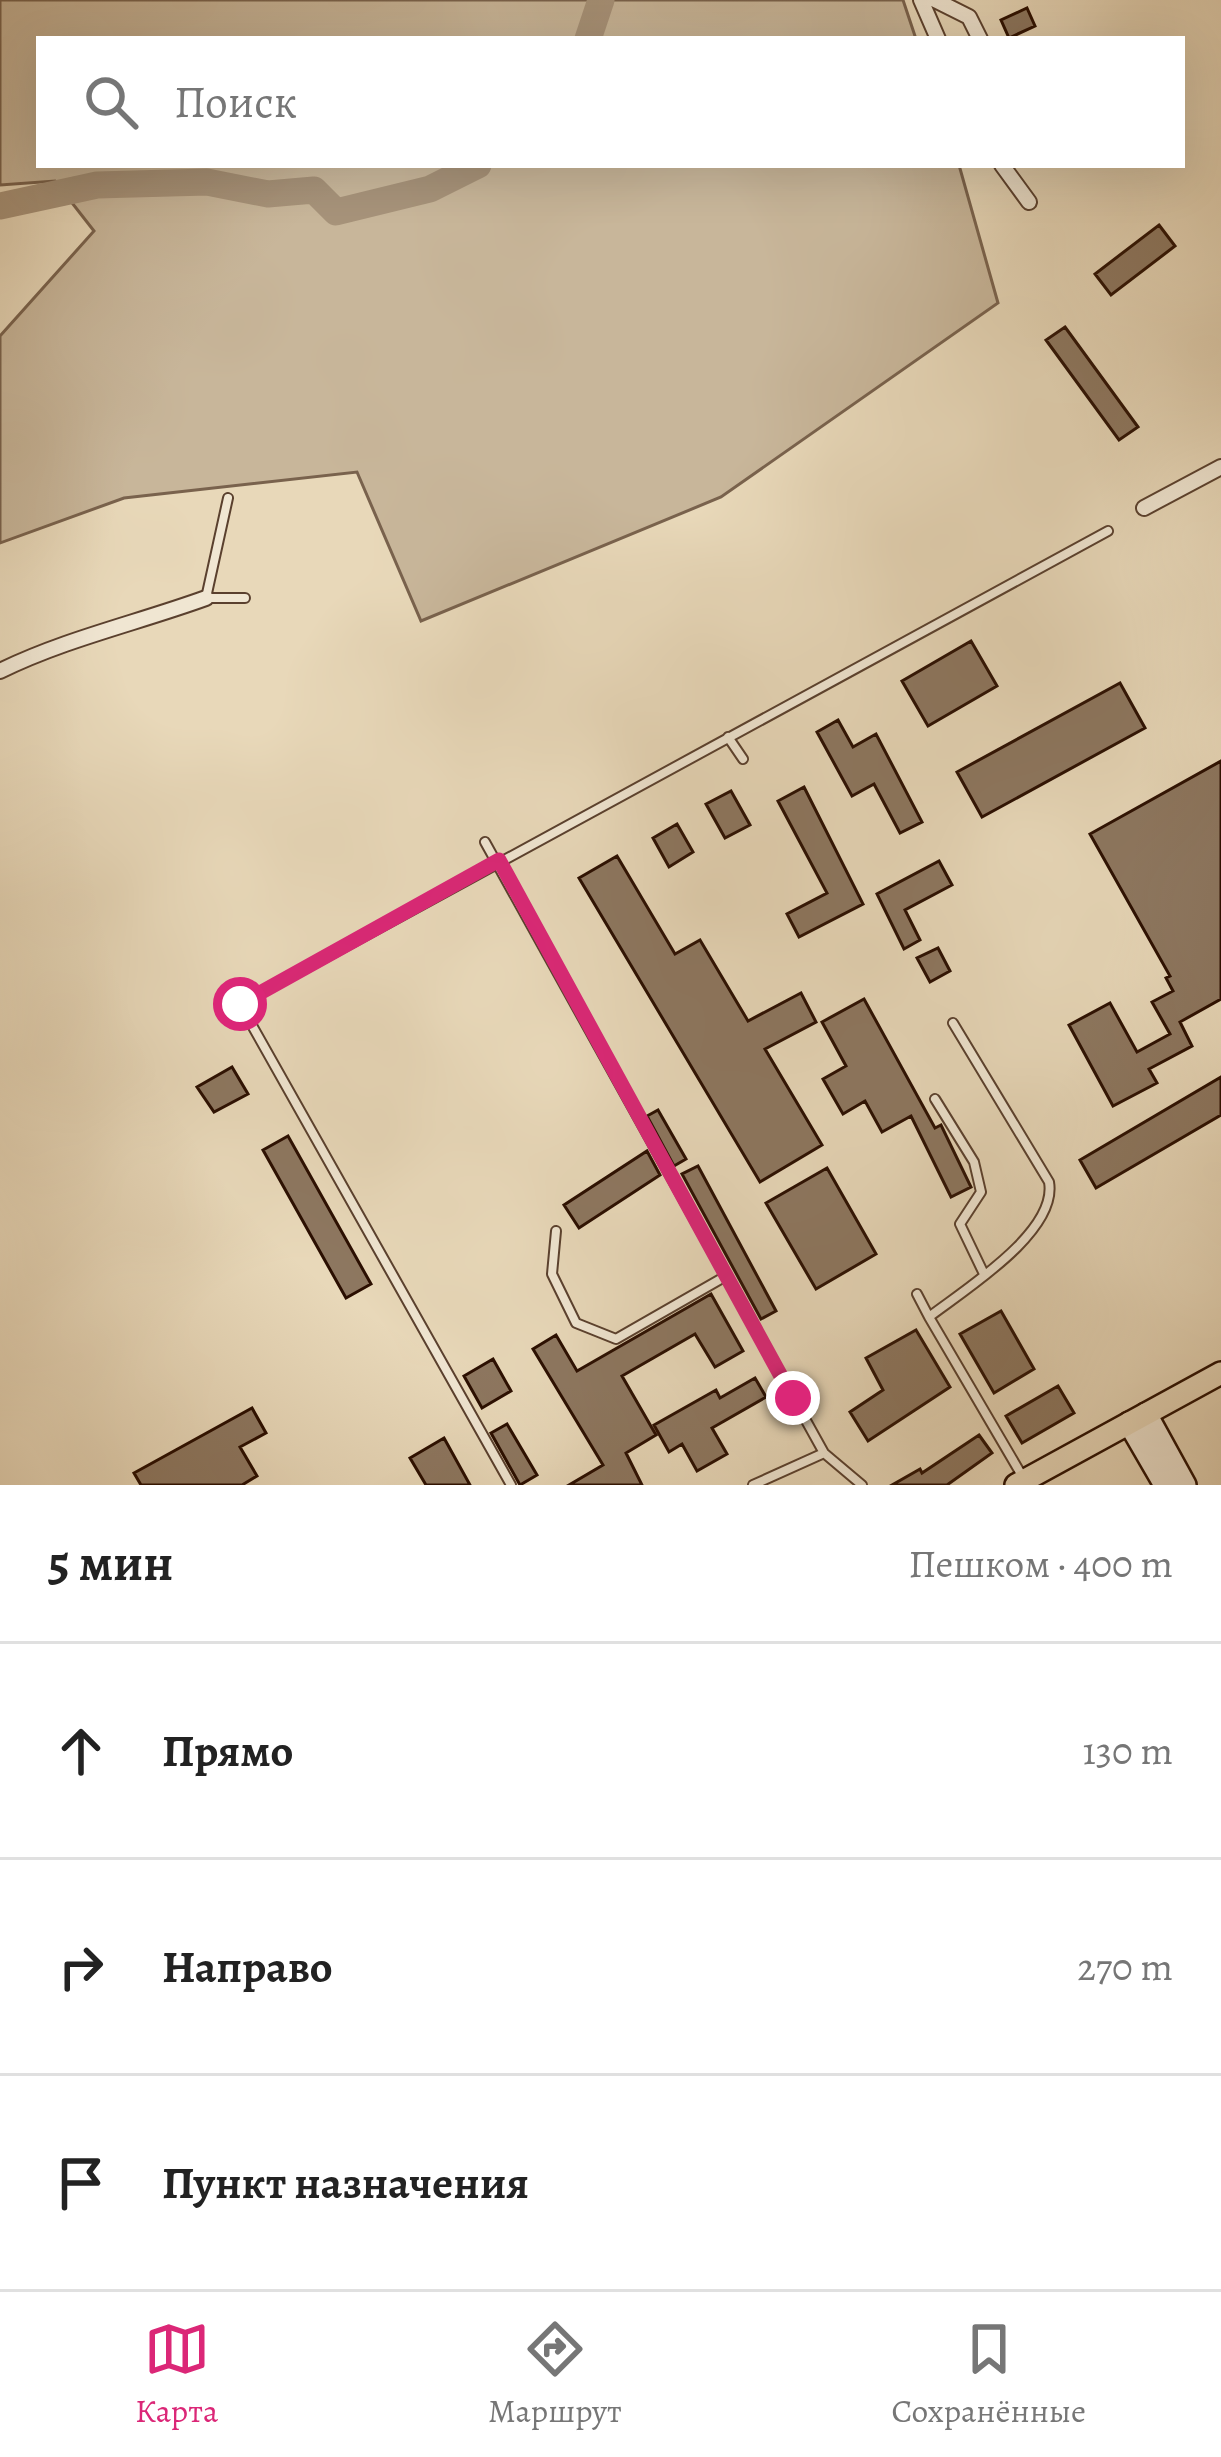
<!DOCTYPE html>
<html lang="ru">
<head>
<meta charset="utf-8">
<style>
	:root { --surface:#fff; --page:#f2f2f2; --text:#222; --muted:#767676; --line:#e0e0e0; --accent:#db2777 }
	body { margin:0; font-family:Alegreya,serif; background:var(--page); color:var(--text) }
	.stop { position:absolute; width:36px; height:36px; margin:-27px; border:9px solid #db2777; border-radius:50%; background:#fff }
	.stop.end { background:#db2777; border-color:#fff; box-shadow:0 3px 12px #0008 }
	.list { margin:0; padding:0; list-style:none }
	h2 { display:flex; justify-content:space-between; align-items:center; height:156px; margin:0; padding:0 48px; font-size:51px }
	h2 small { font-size:39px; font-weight:400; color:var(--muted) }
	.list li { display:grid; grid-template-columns:78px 1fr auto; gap:36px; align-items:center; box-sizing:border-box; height:216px; padding:0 48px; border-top:3px solid var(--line) }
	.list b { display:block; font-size:45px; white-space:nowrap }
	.list em { font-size:39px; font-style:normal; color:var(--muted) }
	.icon { flex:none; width:66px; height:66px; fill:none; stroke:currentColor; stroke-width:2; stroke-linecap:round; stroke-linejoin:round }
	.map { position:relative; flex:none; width:1221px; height:1485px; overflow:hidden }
	.search { position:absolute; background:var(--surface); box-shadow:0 12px 48px #0002; left:36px; right:36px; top:36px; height:132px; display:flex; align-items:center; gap:30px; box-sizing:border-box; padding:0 42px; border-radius:0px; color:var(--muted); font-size:45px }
	.sheet { height:804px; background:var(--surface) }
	nav { display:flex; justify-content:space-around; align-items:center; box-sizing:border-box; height:168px; border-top:3px solid var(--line); background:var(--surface); font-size:33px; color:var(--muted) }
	nav a { display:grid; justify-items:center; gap:6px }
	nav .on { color:var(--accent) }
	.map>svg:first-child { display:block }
	.green { fill:#c8b69a; stroke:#79624d; stroke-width:3 }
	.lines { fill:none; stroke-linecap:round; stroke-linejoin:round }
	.river { stroke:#a7937a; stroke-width:27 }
	.building { fill:#8d7760; stroke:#2a0e00; stroke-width:3 }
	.lane-casing { stroke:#5a402e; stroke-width:12 }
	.street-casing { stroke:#5a402e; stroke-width:18 }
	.secondary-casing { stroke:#2a0e00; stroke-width:26 }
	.primary-casing { stroke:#2a0e00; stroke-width:26 }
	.lane { stroke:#f0e6d2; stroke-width:8 }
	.street { stroke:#f0e6d2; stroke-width:14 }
	.secondary { stroke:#f0e6d2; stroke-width:21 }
	.primary { stroke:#e8d8b9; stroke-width:21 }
	.route { stroke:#db2777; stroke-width:15 }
</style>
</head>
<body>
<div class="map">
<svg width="1221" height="1485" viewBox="0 0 1221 1485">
	<rect width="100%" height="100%" fill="#e8d8b9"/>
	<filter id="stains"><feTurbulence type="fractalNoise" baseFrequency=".00167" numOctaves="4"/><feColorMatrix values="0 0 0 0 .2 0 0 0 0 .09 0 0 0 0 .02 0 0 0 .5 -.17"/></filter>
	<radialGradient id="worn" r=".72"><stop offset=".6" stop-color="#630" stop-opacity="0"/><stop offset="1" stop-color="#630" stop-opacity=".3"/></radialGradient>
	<path class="green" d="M0 0H903L916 39H39V165H959L998 303 721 497 421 621 357 472 124 498 0 543V336L94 231 55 181 0 185Z"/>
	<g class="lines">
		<path class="river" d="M588 39 601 0
			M0 206 97 185 207 182 268 194 314 190 336 212 430 189 478 165"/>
	</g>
	<path class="building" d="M1027 8 1035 26 1009 38 1001 20Z
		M1159 225 1175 246 1111 295 1095 274Z
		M1065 327 1138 427 1119 440 1046 340Z
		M971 641 997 686 928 726 902 681Z
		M1120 683 1145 728 982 817 957 772Z
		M838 720 853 747 876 734 922 822 900 833 874 784 852 796 817 732Z
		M1221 761V999L1180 1022 1192 1046 1149 1069 1157 1083 1113 1106 1069 1025 1110 1003 1137 1052 1170 1034 1152 1002 1173 991 1166 978 1170 976 1090 834Z
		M804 787 863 904 799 937 787 914 827 893 778 801Z
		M731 791 750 825 725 838 706 804Z
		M677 824 693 852 669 867 653 838Z
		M617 856 675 954 700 940 748 1021 801 993 816 1022 765 1049 822 1145 760 1182 579 878Z
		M939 861 952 885 905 910 920 940 904 949 877 894Z
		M938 948 950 971 930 982 917 958Z
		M864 999 935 1128 941 1125 971 1187 951 1197 911 1116 882 1132 865 1101 843 1114 823 1079 846 1066 822 1022Z
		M232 1067 248 1094 214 1112 197 1087Z
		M1221 1077V1115L1096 1188 1080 1160Z
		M658 1110 686 1159 674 1166 647 1116Z
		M288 1136 371 1284 346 1298 263 1150Z
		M647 1151 660 1175 579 1228 564 1205Z
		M698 1166 776 1311 761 1319 682 1174Z
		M827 1168 876 1254 816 1289 766 1203Z
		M711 1294 743 1351 715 1367 695 1334 622 1376 656 1435 626 1453 642 1485H569L603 1465 533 1349 556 1335 577 1371Z
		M1001 1311 1034 1369 994 1393 960 1334Z
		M916 1330 950 1387 868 1441 850 1412 883 1390 866 1358Z
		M493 1359 511 1391 482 1408 464 1376Z
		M755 1378 766 1397 712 1428 727 1454 697 1471 682 1444 669 1452 654 1425 716 1390 720 1398Z
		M1058 1386 1074 1413 1022 1443 1006 1416Z
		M252 1408 266 1433 240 1447 257 1476 242 1485H141L134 1473Z
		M507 1424 537 1475 520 1485 491 1433Z
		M979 1435 992 1453 947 1485H892L920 1469 922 1473Z
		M444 1438 470 1485H426L410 1458Z"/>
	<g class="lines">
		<g class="lane-casing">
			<path id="lane" d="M228 498 206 598H245
				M728 737 743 759
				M485 842 824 1453 862 1485
				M953 1023 1049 1182C1058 1232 964 1290 929 1317L1024 1479
				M935 1099 974 1162 981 1192 960 1224 984 1274
				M556 1231 552 1274 576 1323 616 1339 726 1276
				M917 1294 929 1317
				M511 1485 240 1004 1108 531
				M753 1485 824 1453"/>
		</g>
		<g class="street-casing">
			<path id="street" d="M921 0 938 39
				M935 0 969 17 980 39
				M1002 165 1029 202
				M1144 508 1221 467
				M0 671C65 639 137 623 206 598"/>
		</g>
		<g class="secondary-casing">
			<path id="secondary" d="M1146 1414 1185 1485
				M1129 1423 1165 1485"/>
		</g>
		<g class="primary-casing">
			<path id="primary" d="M1016 1485 1221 1373"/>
		</g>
		<use href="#lane" class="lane"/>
		<use href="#street" class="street"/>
		<use href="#secondary" class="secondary"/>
		<use href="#primary" class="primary"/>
	</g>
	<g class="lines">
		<path class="route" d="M240 1004 499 860 793 1398"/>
	</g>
	<rect width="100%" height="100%" filter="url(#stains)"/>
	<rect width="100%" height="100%" fill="url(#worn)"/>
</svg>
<div class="stop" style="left:240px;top:1004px"></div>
<div class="stop end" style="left:793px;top:1398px"></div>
<div class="search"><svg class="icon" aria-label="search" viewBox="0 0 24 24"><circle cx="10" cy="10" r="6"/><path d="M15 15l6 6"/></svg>Поиск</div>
</div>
<section class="sheet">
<h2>5 мин<small>Пешком · 400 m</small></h2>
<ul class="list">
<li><svg class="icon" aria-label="ahead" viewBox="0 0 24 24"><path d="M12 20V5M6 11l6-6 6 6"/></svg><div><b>Прямо</b></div><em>130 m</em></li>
<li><svg class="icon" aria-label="right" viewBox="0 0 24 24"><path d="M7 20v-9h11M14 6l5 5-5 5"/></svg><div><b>Направо</b></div><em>270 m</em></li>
<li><svg class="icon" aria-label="arrive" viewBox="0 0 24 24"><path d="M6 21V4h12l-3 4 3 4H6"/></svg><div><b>Пункт назначения</b></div></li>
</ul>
</section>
<nav>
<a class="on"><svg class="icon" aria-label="map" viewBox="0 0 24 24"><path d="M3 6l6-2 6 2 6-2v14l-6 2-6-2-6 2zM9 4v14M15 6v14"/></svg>Карта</a>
<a><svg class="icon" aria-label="directions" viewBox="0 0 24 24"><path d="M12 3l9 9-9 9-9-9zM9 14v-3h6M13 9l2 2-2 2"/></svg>Маршрут</a>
<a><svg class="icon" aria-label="saved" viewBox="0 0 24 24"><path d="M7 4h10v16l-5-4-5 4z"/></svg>Сохранённые</a>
</nav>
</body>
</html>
